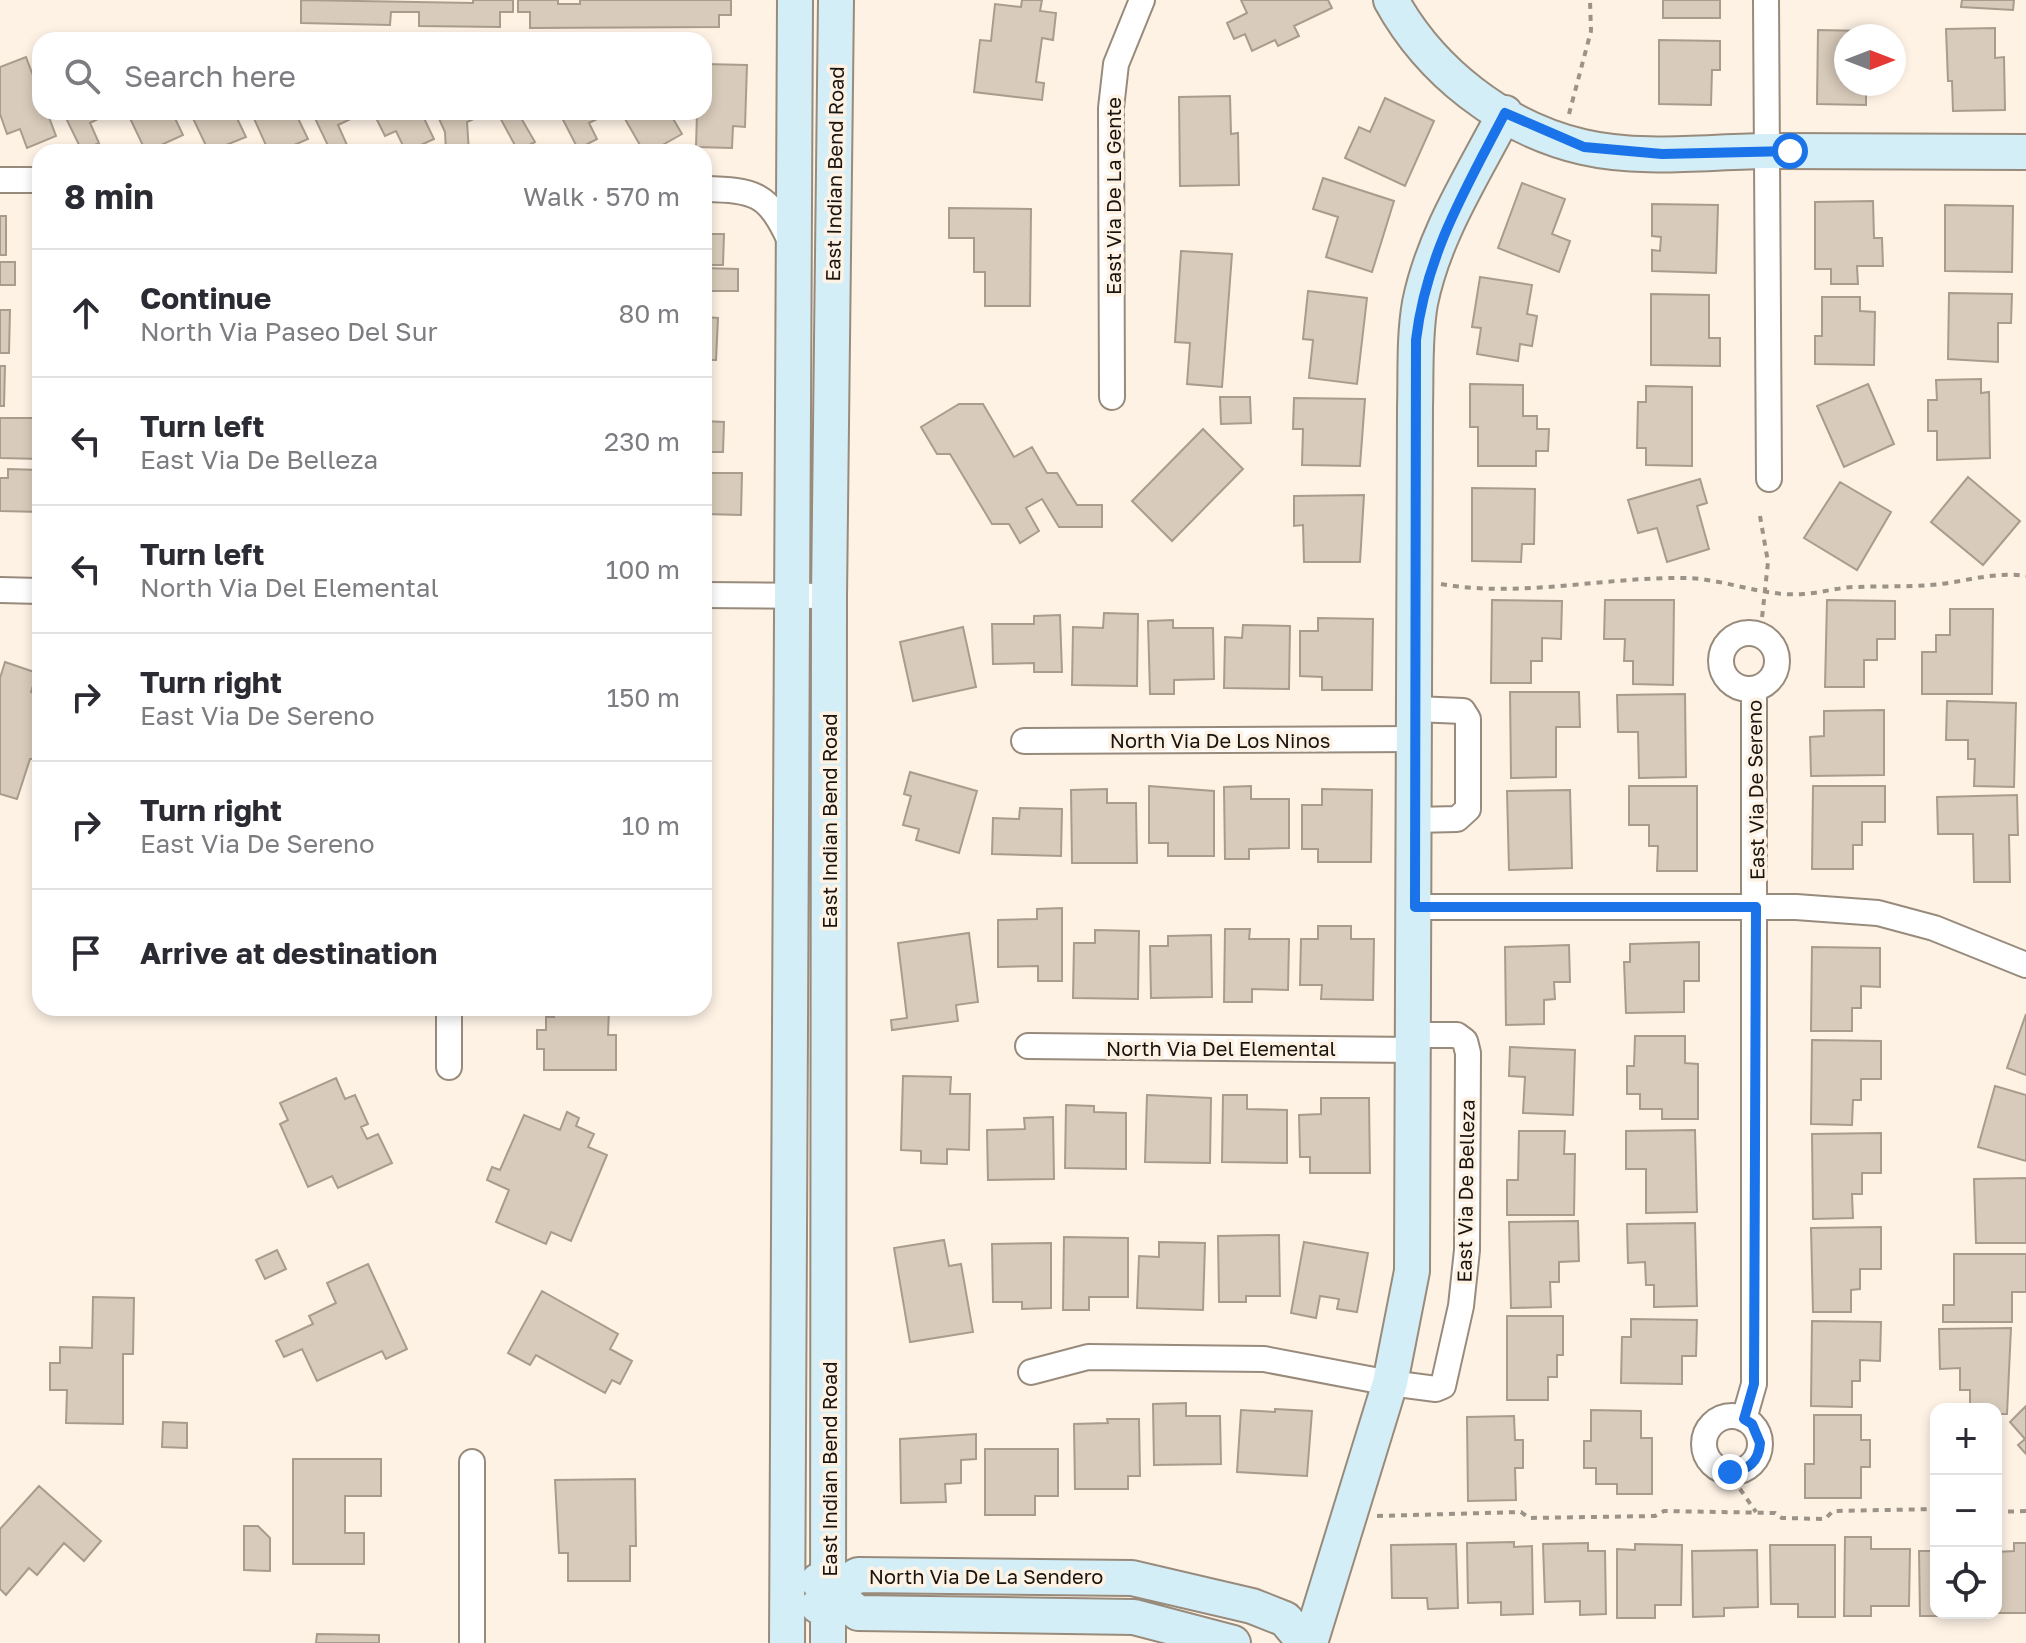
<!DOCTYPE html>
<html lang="en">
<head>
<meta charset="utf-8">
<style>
	:root { --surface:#fff; --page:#f7f7f7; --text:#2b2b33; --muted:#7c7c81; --line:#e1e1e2 }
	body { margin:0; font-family:"Golos Text",sans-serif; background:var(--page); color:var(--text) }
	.controls { position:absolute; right:24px; bottom:24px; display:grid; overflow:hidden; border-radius:16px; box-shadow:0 4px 12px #0003 }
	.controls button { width:72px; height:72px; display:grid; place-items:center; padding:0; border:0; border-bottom:2px solid var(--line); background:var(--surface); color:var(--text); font:40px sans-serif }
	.compass { position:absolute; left:1834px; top:24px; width:72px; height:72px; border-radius:50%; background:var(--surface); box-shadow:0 4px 12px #0003; rotate:90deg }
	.stop { position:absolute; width:24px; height:24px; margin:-18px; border:6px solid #1a73e8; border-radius:50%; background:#fff }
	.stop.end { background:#1a73e8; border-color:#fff; box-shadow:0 2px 8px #0008 }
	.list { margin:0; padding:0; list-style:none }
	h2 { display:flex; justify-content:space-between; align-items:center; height:104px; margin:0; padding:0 32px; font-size:34px }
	h2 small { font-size:26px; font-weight:400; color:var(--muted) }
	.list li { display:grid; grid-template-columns:52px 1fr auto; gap:24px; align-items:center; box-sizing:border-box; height:128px; padding:0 32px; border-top:2px solid var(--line) }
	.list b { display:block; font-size:30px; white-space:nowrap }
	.list p { margin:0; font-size:26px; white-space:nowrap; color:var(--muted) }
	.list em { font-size:26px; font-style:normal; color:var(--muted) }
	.icon { flex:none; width:44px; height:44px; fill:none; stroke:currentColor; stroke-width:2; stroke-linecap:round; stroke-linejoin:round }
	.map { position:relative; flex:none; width:2026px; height:1643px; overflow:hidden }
	.search { position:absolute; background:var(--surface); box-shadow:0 4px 12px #0003; left:32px; top:32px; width:680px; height:88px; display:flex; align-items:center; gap:20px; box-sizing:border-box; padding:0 28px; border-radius:24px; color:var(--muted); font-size:30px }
	.panel { position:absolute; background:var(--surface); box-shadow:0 4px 12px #0003; left:32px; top:144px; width:680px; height:872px; border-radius:24px }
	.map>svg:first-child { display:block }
	.building { fill:#d8cbbb; stroke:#a99c8d; stroke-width:2 }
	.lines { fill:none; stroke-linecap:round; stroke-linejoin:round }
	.street-casing { stroke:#988b7c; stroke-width:28 }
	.secondary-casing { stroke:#988b7c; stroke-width:38 }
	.path { stroke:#9b9288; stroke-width:4; stroke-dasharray:6 6; stroke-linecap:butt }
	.street { stroke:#fff; stroke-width:24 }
	.secondary { stroke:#d3eef6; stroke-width:34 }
	.route { stroke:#1a73e8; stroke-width:10 }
	.labels { text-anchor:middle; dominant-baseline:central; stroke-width:7; stroke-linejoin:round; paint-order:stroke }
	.street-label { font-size:20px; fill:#19140e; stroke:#fef2e5 }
</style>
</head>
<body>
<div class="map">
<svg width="2026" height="1643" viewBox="0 0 2026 1643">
	<rect width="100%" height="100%" fill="#fef2e5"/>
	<path class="building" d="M301 0 473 3V0H513V12H500V27L419 26V12H391L390 25 301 23Z
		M518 0H558V4H580V0H731V15H719V27L530 28V12H518Z
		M1022 0H1042L1040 11 1056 13 1053 40 1042 38 1036 82 1044 83 1042 100 974 92 980 40 991 41 995 4 1021 7Z
		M1241 0H1328L1332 8 1294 26 1299 36 1278 46 1275 40 1252 51 1245 34 1234 39 1227 23 1247 13Z
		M1663 0H1720V18H1663Z
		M1962 0H2014L2013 10 1961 7Z
		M1995 28V58L2004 57 2005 110 1953 111 1952 81H1948L1946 29Z
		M1818 30 1866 31 1865 36H1846V84H1866V105L1817 104Z
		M1659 40 1720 41V70H1712L1711 105 1659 104Z
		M26 57 40 94V112H47L56 136 27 148 20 129 7 134 0 114V67Z
		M704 64 747 65 745 127 733 126 732 148 696 147 697 112H704Z
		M1230 96 1231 134 1238 133 1239 185 1180 186 1179 97Z
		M1385 98 1434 121 1405 186 1345 158 1359 127 1370 132Z
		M63 112H110V113L90 123 99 143 82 151Z
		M127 112H172L183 135 146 152Z
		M190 112H234L246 137 209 152Z
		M251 112H295L308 139 278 152H269Z
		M312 112H358L359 115 338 125 347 145 331 152Z
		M373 112H421L434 139 406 152 396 131 385 136Z
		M436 112H480L482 115 467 122 469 152H446L445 132Z
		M497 112H532L521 118 535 142 518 151Z
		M559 112H606L607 114 589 123 597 139 578 149Z
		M621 112H669L682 134 650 152H644Z
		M1323 178 1394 201 1372 272 1326 257 1338 217 1313 209Z
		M1522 183 1565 199 1552 234 1570 241 1559 272 1498 248Z
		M1873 201 1874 238H1882L1883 266H1857L1858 284H1831V269H1815V202Z
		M1652 204 1718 205 1716 273 1652 271V250L1660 251 1661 237 1652 236Z
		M1945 205 2013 206 2012 272 1945 271Z
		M949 208 1031 209 1030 306H985V272H974V238H949Z
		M0 216H6V255H0Z
		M704 234H724L723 265H704Z
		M1181 251 1232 254 1222 387 1187 384 1190 343 1175 342Z
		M0 262H15V285H0Z
		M704 268 738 269V291H704Z
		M1480 277 1532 285 1527 314 1537 316 1532 346 1520 344 1518 361 1477 354 1481 328 1472 327Z
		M1308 291 1367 298 1357 384 1309 378 1313 340 1303 339Z
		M1949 293 2012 294 2011 323H1998V362L1948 359Z
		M1651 294 1709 295V338H1720V366L1651 365Z
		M1822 297H1860V311L1875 312 1874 365 1815 364V336H1822Z
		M0 310H10L9 353H0Z
		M704 317 718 318 716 360H704Z
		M0 366H5L4 406H0Z
		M1981 379V393L1989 392 1990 458 1937 460V431H1928V400H1937L1936 380Z
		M1470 384 1523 385V416H1537V429H1549L1548 451H1536V466H1478V427H1470Z
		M1868 384 1894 444 1844 467 1817 406Z
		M1646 386 1692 387V466L1646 465V448H1637L1638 402H1646Z
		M1220 397H1250L1251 423 1221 424Z
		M1294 398 1365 399 1360 466 1302 465 1303 429H1293Z
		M959 404H983L1014 457 1032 447 1047 473H1057L1077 505H1102V527H1059L1042 499 1026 508 1039 531 1020 543 1009 524H992L950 454H937L921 427Z
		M0 418H40V459L0 458Z
		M704 421 724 422 723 452H710V463H704Z
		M1203 429 1243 469 1172 541 1132 501Z
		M8 469 40 470V512L0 511V478H8Z
		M704 473H742L741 515 704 514Z
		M1968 477 2020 521 1983 565 1931 522Z
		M1700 479 1707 503 1697 506 1709 549 1667 562 1657 528 1638 533 1628 500Z
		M1840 482 1891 512 1857 570 1804 538Z
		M1472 488 1535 489 1534 544H1522L1521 562 1472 561Z
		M1364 495 1360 562H1304L1303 525 1294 526V496Z
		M1492 600 1562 601 1561 639 1542 638V661H1531V683H1491Z
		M1605 600H1674L1673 685 1633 684V661H1624L1625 639H1604Z
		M1827 600 1895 601V639H1877V660H1864V687H1825Z
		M1950 609H1993L1992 694H1922V652H1936V635H1950Z
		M1104 613 1138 614 1137 686 1072 685 1073 627 1103 628Z
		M1060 615 1062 672H1034V663L993 664 992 624H1034V616Z
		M1318 618 1373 619 1372 690H1322V677L1300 676V631H1318Z
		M1173 620V628H1213L1214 679 1174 680V694H1150L1148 621Z
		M1243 625 1290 626 1289 689 1224 688 1225 637 1242 638Z
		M963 627 976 687 913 701 900 642Z
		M5 662 37 673 31 692 40 695V759H30L17 799 0 794V678Z
		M1510 692H1579L1580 727H1556V777L1511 778Z
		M1685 694 1686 777 1639 778 1638 732H1618L1617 695Z
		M1947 701 2016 703 2014 787 1974 786 1975 759H1968V740H1946Z
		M1884 710V775L1811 776 1810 737 1824 736V711Z
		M910 772 977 791 959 853 916 840 919 829 903 825 911 796 904 794Z
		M1149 786 1214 791V856H1168V843H1149Z
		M1251 786V799H1289V848L1249 849V859H1225L1224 787Z
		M1629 786H1697V871H1657L1658 846H1649V825H1629Z
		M1813 786H1885V822H1862V845H1853V869H1812Z
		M1107 789V803H1136L1137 863H1072L1071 790Z
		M1322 789 1372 790 1371 862H1318V849H1302V805H1322Z
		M1570 790 1572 868 1509 870 1507 791Z
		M2017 795 2018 835H2009L2010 882H1974L1973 834H1938L1937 797Z
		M1020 808 1062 809 1061 856 992 854 993 818 1019 819Z
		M1062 908V981H1038V966L998 967V920L1037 919V909Z
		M1318 926H1351V939H1374L1373 1000 1321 999 1322 985H1300L1301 939H1318Z
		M1225 929H1250L1249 939H1289L1288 990 1252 989V1002H1224Z
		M1095 930 1139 931 1138 999 1073 998 1074 943H1095Z
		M969 933 978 1002 956 1005 958 1021 892 1030 891 1020 907 1018 898 943Z
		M1211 935 1212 997 1151 998 1150 946H1168V936Z
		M1699 942V981H1684V1012L1626 1013 1624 962H1630V944Z
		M1569 945 1570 982H1554L1555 999 1544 1000V1024L1506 1025 1505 947Z
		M1812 947 1880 948V987L1861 986V1008H1852V1031H1811Z
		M554 1008H609L608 1035H616V1070H544V1049H537V1030H546V1017H554Z
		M2026 1014V1075L2007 1068Z
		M1635 1036H1685V1063L1698 1064V1119H1662V1109H1640V1094H1627V1066H1634Z
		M1812 1040 1881 1041V1079H1861V1100H1853L1852 1125 1811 1124Z
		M1510 1047 1575 1050 1573 1115 1523 1113 1525 1077 1509 1076Z
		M903 1076 951 1077 950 1094H970L969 1150 947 1149V1164L921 1163V1151L901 1150Z
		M336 1078 345 1099 355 1095 368 1124 361 1127 367 1139 378 1134 392 1163 338 1188 332 1176 308 1187 280 1124 288 1120 280 1103Z
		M1995 1086 2026 1095V1161L1978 1147Z
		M1147 1095 1211 1098 1210 1163 1145 1162Z
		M1223 1095H1247V1109L1287 1110V1163L1222 1162Z
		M1321 1098H1369L1370 1173H1310V1157H1300L1299 1115 1321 1114Z
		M1066 1105 1094 1106V1112L1126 1113V1169L1065 1168Z
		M567 1112 579 1118 576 1126 594 1134 588 1147 607 1155 571 1241 551 1232 546 1244 496 1222 509 1190 487 1180 492 1167 500 1170 524 1115 560 1130Z
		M1053 1117 1054 1179 988 1180 987 1130 1025 1129 1024 1118Z
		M1695 1130 1697 1212 1646 1213V1169H1626V1131Z
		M1519 1131H1565L1564 1154H1575L1574 1215H1507V1180H1518Z
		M1881 1133V1173H1862V1194H1852L1853 1218 1813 1219 1812 1134Z
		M2026 1178V1243H1976L1974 1179Z
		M1578 1221 1579 1261 1559 1262V1282H1550L1551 1307 1511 1308 1509 1222Z
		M1695 1223 1697 1306 1654 1307V1285H1646L1645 1262 1628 1263 1627 1224Z
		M1881 1227V1269H1860V1289L1851 1290V1312H1813L1811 1228Z
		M1279 1235 1280 1296H1246V1302H1219L1218 1236Z
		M1064 1237 1128 1238V1297H1089V1310H1063Z
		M944 1240 949 1266 961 1264 973 1332 910 1342 894 1248Z
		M1159 1242 1205 1243 1203 1310 1137 1308 1139 1256 1159 1257Z
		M1304 1242 1368 1253 1357 1312 1337 1309 1339 1299 1320 1296 1316 1318 1291 1313Z
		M1051 1243V1308L1022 1309V1302H993L992 1244Z
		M277 1250 286 1269 265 1279 256 1260Z
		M1954 1254H2026V1292H2012V1322H1943V1305H1954Z
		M368 1264 407 1349 386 1359 382 1351 317 1381 302 1349 284 1357 276 1341 313 1324 309 1316 336 1303 327 1283Z
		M542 1291 618 1334 610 1349 632 1361 620 1384 612 1380 605 1393 536 1355 530 1365 508 1353Z
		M93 1297 134 1298 133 1354H123V1424L66 1423 67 1390H50V1363H60V1347L92 1348Z
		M1507 1316H1563V1355H1557V1377H1548V1400H1507Z
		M1631 1319 1697 1320 1696 1356H1682V1384L1621 1383 1622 1337H1631Z
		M1812 1321 1881 1322 1880 1361 1860 1360V1381H1852V1407L1811 1406Z
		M2011 1328 2007 1414H1996V1409H1970V1390H1960V1368L1940 1369 1939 1329Z
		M1186 1403V1416H1220L1221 1464 1154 1465 1153 1404Z
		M2026 1406V1454L2018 1445 2025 1439 2010 1422Z
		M1275 1409 1312 1411 1307 1476 1237 1472 1241 1410 1275 1412Z
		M1591 1410 1641 1411V1438H1652V1494H1617V1484H1596V1468H1584V1441H1591Z
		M1814 1415H1861V1440H1870V1467H1861V1498H1805V1464H1814Z
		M1514 1416 1515 1440H1523V1468H1515L1516 1500 1468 1501 1467 1417Z
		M1107 1419H1139L1140 1476H1128V1489H1075L1074 1424 1108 1423Z
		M163 1422 187 1423V1448L162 1447Z
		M976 1434V1459L961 1460V1483L945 1484 946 1502 901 1503 900 1439Z
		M985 1449H1058V1496H1035V1515H985Z
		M293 1459H381V1496H345V1533H364V1564H293Z
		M635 1479 636 1546H630V1581H568V1553H559L555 1480Z
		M39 1486 101 1541 84 1561 64 1543 37 1575 29 1568 6 1595 0 1589V1529Z
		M244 1526H258L270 1538V1571L244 1570Z
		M1845 1537H1871V1549H1910L1909 1606H1871V1616H1844Z
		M1514 1542V1547L1532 1546 1533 1614 1501 1615V1602L1468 1603 1467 1543Z
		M1588 1543V1551H1605L1606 1614 1580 1615V1601L1545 1602 1543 1544Z
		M2014 1543H2026V1613H1996V1552L2014 1551Z
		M1456 1544 1458 1608 1428 1609 1427 1598H1392L1391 1545Z
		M1635 1544 1682 1545 1681 1605H1655V1618H1617V1549L1635 1550Z
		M1770 1545H1835V1617H1798V1604H1771Z
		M1757 1550 1758 1607 1724 1608V1616L1693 1617 1692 1551Z
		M1919 1551H1936V1613L1947 1616H1920Z
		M317 1634 379 1635V1643H316Z"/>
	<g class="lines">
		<g class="street-casing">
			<path id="street" d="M1766 0 1769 479
				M0 180H40
				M704 189C755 190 768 193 790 241
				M1112 397 1111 108 1116 64 1142 0
				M0 590 40 591
				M704 595 829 596
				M1721 661a28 28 0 1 1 56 0a28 28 0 1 1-56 0Z
				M1024 741 1415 739
				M1414 820 1457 819 1468 809V719L1463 711 1415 709
				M1415 907H1796L1878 913 1934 928 2026 965
				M1028 1046 1414 1050
				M449 1067V1008
				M1031 1372 1088 1357 1264 1359 1390 1383 1436 1389 1443 1386 1461 1306 1467 1250 1468 1053 1465 1041 1457 1035H1414
				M1704 1444a28 28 0 1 1 56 0a28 28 0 1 1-56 0Z
				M1744 1419 1754 1384V689
				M472 1643V1462"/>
		</g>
		<g class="secondary-casing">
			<path id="secondary" d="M1391 0C1430 71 1502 128 1583 147 1644 161 1710 151 1771 151 1856 152 1941 152 2026 152
				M818 1581 858 1613 1134 1617 1233 1643
				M818 1606 829 1593 858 1575 1132 1578 1252 1606 1285 1619 1305 1643
				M787 1643 795 0
				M828 1643 829 596 836 0
				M1310 1643 1390 1383 1412 1271 1415 407C1416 373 1414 337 1420 303 1434 234 1473 175 1505 113"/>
		</g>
		<path class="path" d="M1569 114 1591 31 1590 0
			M1760 516 1768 562 1762 618
			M1441 584C1521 598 1602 577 1683 578 1723 578 1762 597 1803 594 1821 593 1839 587 1857 587 1881 586 1906 587 1930 585 1962 583 1993 571 2026 576
			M1740 1489 1756 1512
			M1996 1512 2026 1511
			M1377 1516 1521 1512 1529 1518 1655 1516 1664 1511 1775 1513 1782 1518 1825 1519 1833 1511 1936 1509"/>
		<use href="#street" class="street"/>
		<use href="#secondary" class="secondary"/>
	</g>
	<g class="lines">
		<path class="route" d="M1730 1472C1748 1471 1759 1461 1760 1443L1752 1424 1744 1419 1754 1384 1756 907H1415L1416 340C1426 255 1466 188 1505 113L1584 147 1662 154 1790 151"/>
	</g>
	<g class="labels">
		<g class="street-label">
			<text transform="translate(834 174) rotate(-89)">East Indian Bend Road</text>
			<text transform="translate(1113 196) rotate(-90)">East Via De La Gente</text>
			<text x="1220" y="740">North Via De Los Ninos</text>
			<text transform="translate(1755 790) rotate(-91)">East Via De Sereno</text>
			<text transform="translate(829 821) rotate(-90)">East Indian Bend Road</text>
			<text x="1221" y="1048">North Via Del Elemental</text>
			<text transform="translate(1465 1191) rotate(-89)">East Via De Belleza</text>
			<text transform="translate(829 1469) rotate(-90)">East Indian Bend Road</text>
			<text x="986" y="1576">North Via De La Sendero</text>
		</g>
	</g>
</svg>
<div class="controls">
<button>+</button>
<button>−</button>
<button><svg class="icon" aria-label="locate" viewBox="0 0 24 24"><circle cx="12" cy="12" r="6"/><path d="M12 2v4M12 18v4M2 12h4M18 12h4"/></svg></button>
</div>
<svg class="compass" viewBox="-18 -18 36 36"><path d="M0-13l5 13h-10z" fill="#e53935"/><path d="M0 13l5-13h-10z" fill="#7c7c81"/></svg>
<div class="stop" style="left:1790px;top:151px"></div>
<div class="stop end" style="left:1730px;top:1472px"></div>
<div class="search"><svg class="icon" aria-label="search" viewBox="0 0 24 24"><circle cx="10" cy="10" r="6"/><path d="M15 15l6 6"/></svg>Search here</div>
<section class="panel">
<h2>8 min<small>Walk · 570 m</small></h2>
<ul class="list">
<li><svg class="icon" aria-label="ahead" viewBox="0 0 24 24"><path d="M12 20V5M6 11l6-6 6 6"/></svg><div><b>Continue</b><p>North Via Paseo Del Sur</p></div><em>80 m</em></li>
<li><svg class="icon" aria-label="left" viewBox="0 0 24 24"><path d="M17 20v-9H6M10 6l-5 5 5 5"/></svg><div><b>Turn left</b><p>East Via De Belleza</p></div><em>230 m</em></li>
<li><svg class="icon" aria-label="left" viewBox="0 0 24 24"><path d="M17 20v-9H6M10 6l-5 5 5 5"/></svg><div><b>Turn left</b><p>North Via Del Elemental</p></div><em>100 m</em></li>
<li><svg class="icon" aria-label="right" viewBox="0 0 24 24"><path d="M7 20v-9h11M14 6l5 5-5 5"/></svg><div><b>Turn right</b><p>East Via De Sereno</p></div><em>150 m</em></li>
<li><svg class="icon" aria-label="right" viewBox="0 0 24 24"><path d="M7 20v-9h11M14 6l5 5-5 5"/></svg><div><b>Turn right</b><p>East Via De Sereno</p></div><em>10 m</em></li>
<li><svg class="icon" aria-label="arrive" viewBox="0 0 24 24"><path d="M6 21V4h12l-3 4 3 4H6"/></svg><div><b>Arrive at destination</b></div></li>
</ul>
</section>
</div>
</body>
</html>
